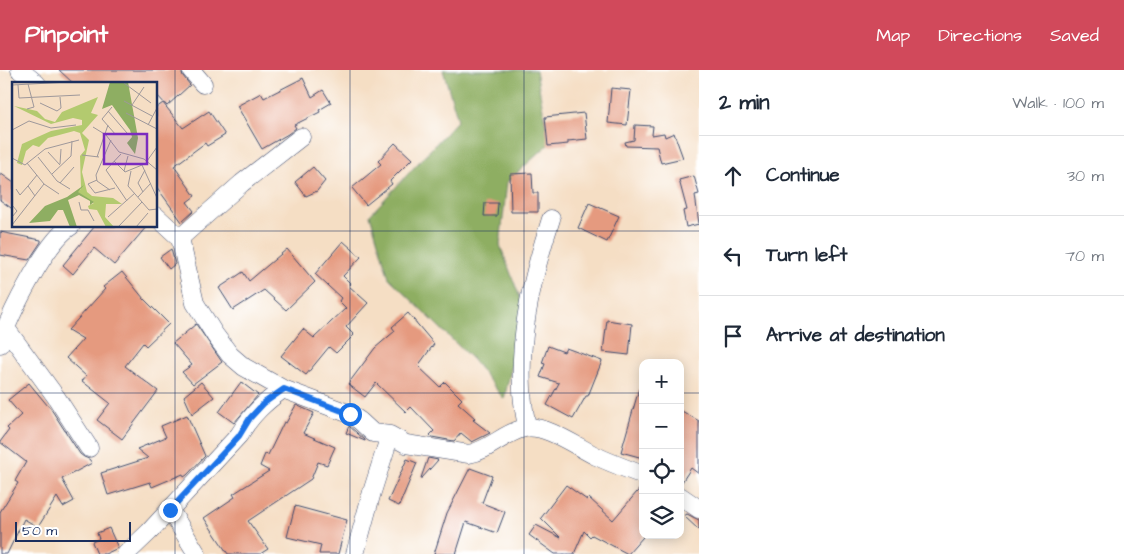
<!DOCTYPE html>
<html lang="en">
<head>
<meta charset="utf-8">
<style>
	:root { --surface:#fff; --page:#f6f6f7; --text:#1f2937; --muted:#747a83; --line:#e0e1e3; --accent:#d1495b }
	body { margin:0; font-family:"Architects Daughter",sans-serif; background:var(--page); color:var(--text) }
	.controls { position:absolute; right:15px; bottom:15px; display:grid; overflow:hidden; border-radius:10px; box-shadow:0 2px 12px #0003 }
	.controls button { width:45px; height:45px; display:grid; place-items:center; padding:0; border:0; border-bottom:1px solid var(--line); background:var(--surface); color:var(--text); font:25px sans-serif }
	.scale { position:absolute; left:15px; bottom:12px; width:116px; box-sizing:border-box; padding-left:5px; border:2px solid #1b2f5e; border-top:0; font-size:14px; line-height:18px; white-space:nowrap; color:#1b2f5e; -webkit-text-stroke:4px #fff; paint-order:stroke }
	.stop { position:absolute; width:15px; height:15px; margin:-11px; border:4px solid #1a73e8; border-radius:50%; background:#fff }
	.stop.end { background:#1a73e8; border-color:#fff; box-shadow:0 1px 5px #0008 }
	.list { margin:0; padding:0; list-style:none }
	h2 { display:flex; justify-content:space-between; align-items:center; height:65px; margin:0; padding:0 20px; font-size:21px }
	h2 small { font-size:16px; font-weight:400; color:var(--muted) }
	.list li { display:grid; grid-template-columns:32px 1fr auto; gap:15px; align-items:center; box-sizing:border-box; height:80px; padding:0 20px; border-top:1px solid var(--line) }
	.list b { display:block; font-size:19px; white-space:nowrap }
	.list em { font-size:16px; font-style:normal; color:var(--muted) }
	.icon { flex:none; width:28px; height:28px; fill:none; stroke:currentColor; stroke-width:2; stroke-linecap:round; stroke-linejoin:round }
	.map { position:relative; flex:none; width:699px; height:484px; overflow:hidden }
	header { display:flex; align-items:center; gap:30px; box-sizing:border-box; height:70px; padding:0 25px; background:var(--accent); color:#fff }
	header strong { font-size:24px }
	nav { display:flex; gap:28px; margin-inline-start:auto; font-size:18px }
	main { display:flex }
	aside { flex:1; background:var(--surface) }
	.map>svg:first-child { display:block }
	.forest { fill:#8eae62; stroke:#546e60 }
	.building { fill:#e59a7f }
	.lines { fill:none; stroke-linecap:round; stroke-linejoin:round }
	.street-casing { stroke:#3c496d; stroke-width:19 }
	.street { stroke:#fff; stroke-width:18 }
	.route { stroke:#1a73e8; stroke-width:6 }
	.grid { fill:none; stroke:#1b2f5e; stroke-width:1; stroke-opacity:0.55 }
	.inset-road { fill:none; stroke:#9e989b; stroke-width:1 }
	.view { fill:#7b2cbf; fill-opacity:0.15; stroke:#7b2cbf; stroke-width:2.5 }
	.inset-edge { fill:none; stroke:#1b2f5e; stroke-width:2.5 }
</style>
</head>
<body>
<header>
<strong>Pinpoint</strong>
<nav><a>Map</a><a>Directions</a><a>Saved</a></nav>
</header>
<main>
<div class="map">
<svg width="699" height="484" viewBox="0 0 699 484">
	<rect width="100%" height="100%" fill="#fff"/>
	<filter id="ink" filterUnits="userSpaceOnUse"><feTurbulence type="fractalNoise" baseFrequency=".02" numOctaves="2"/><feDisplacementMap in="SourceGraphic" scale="10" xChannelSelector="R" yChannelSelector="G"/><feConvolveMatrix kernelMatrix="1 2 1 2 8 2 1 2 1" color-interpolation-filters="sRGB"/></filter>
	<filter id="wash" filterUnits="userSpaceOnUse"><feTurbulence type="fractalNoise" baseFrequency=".0096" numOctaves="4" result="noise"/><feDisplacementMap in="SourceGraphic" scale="20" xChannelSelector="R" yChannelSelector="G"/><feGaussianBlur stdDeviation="1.12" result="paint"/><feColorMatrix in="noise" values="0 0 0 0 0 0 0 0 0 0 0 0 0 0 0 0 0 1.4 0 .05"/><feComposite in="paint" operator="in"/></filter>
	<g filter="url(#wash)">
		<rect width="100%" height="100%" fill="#f5dec4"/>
		<path class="forest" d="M443 0H536L549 74 507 112 500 175 525 241 504 329 473 290 389 208 370 145 458 50Z"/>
		<g id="blocks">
			<path class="building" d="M59 0H181L183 6 190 15 167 36 156 24V14H74Z
				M303 8 312 27 323 20 331 33 319 40 320 42 294 55 296 58 288 64 262 79 237 36 261 23 264 28Z
				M611 18 631 20 627 55 608 53Z
				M163 33 183 58 209 41 225 65 207 76 205 73 174 96 195 126 187 132 194 141 182 152 156 116V38Z
				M584 43 587 69 568 71V74L548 76 545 47Z
				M635 55 653 56 652 65 664 63 665 67 674 63 683 88 661 93 657 77 626 76 625 72 634 70Z
				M395 73 412 89 390 111 392 114 366 135 352 118 381 94 378 91Z
				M313 97 325 111 317 121 306 126 295 112Z
				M0 103 14 113V140L0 130Z
				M532 103 533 123H538V142H511L510 104Z
				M694 106 699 124 695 125 699 154 686 157 683 141 687 140 679 110Z
				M485 133H498L497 146H484Z
				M589 133 619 146 607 172 578 158Z
				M95 156H147L114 195 94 178 73 204 63 195Z
				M0 162 41 170V172L29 190 0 185Z
				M343 171 361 187 343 206 351 214 349 216 368 233 346 257 354 265 336 283 329 277 306 305 281 286 303 259 314 268 346 238 339 231 341 228 315 204Z
				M171 179 175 194 169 199 160 187Z
				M287 179 315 212 286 240 264 220 233 240 219 218 243 202 249 211Z
				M122 202 144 229 169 254 146 276 143 273 125 296 158 321 122 369 97 350 110 333 82 311 86 306 66 288 83 269 68 260 105 219 103 217Z
				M408 243 434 274 418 296 440 317 445 312 462 329 458 333 475 348 473 350 490 363 472 372 461 363 454 371 432 367 430 365 434 361 411 337 406 342 376 313 365 327 348 314 375 278 395 261 392 257Z
				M607 250 632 254 629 285 603 282Z
				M196 254 222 292 193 314 182 302 192 295 173 273Z
				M548 276 564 282 566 278 602 291 588 326H586L573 349 547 335 559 313 540 307 545 294 542 293Z
				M201 312 214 327 192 344 184 326Z
				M241 312 258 325 234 353 219 342Z
				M29 313 48 336H49L80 384 84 387 89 389 92 393 62 409 74 431 63 437 57 427 38 457 24 449 7 484H0V442L18 413 15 411 26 392 0 372 9 360 7 358 21 345 8 330Z
				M639 319 643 320V388L621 382Z
				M296 335 314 343 303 363 335 377 327 395 318 392 311 409 248 451 268 479 260 484H228L204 448 235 427 233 424 269 401 260 396 265 384 268 385 284 352 286 353Z
				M680 340 699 351V404L691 398 680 415Z
				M187 345 205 386 187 405 184 407 183 404 152 417 150 412 108 425 101 403 148 388 137 379 166 367 161 356Z
				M349 356 365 370V371L346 363Z
				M428 388 438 390 422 408H421Z
				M407 389 417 393 399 436 388 431Z
				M470 398 492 406 482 433 505 442 497 463 466 452 456 484H434L447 443Z
				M566 415 587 430 589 428 613 450 643 415V467L628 484 592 465 590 467 584 461 574 484H555L529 465 536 455 561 468 541 448Z
				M295 436 347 450 338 484H319L321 475 287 467Z
				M687 444 699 450V460L684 446Z
				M109 458 118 478 105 484H97L92 472 99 469 97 463Z"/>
		</g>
	</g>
	<g filter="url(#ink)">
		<use href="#blocks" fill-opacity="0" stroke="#3c496d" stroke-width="1"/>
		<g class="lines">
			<g class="street-casing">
				<path id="street" d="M20 0 37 14
					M191 0 203 14
					M156 146 180 168 195 233 215 265 230 285 244 297 283 319 350 344 360 351 373 363 390 365 406 374 469 384C490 380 505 362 525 358 546 354 577 377 596 386 611 393 627 399 643 405
					M180 168 242 113 301 67
					M5 257 56 327 89 378
					M0 274C9 246 46 171 71 156
					M527 357C525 345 522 332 522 319 519 262 533 203 551 149
					M680 426 699 439
					M170 440 197 484
					M126 484 149 462 239 365C252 344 264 333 283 319
					M355 484 372 422 390 365"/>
			</g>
			<use href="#street" class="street"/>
		</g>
	</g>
	<g class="lines" filter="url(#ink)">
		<path class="route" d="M170 440 239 366 250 348 264 333 284 319 350 344"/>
	</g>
	<path class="grid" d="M175 0V484M350 0V484M524 0V484M0 161H699M0 323H643M680 323H699"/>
	<g transform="translate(12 12)">
		<rect width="145" height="145" fill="#f5dec4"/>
		<path d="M86 15 79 31 86 33 70 51 77 58 70 90 75 110 80 114 101 116 110 122H94L93 135 102 145H94L85 128 77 127 76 124 82 121 65 110 69 107 68 74 73 68 68 51 62 49 36 56 27 65 21 63 14 69 10 83 5 81 10 62 39 49 70 43V38L61 36 39 42 2 24 25 29 33 37 43 40 50 30Z" fill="#b3ca6f"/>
		<path d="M98 0H116L126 56 123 72 115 61 120 55 118 48 100 23 90 27ZM72 103 66 110 82 120 78 123V119L67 113 56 118 65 145H58L51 128H46L38 139 17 141 33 124 55 115Z" fill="#8eae62"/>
		<path class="inset-road" d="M112 1 139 21M0 3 57 0M6 3 7 16 68 13M112 19 140 34M28 21 45 29 49 26 48 15M120 23 132 5M100 25 90 37 104 53M15 27 22 25 16 2M96 29 115 51M114 31 145 47M136 43 145 26M81 45 94 53 107 70 132 77 145 88M0 48 17 39 39 46 64 43M36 70 48 83M109 72 94 88 115 119M70 73 87 75M26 75 45 99 58 107M85 75 96 43M0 76 13 83 33 67 67 58M102 79 113 90 130 83 145 116M135 79 145 65M15 81 32 102 47 112M48 82 49 67M112 89 116 74M119 89 116 104 137 128 145 127M40 92 59 74 60 59M85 98 76 102 83 111 103 106M48 101 62 85M4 107 8 113 16 104M98 108 85 99 84 93 99 58M131 110 126 101 133 88M23 114 16 104 25 93M126 115 139 101M67 120 69 128H76L82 139M0 123 5 129 0 135M96 135 123 111M0 143 32 102M106 145 130 120M124 145 136 131"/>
		<path class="view" d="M92 52H135V82H92Z"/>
		<rect width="145" height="145" class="inset-edge"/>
	</g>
</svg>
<div class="controls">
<button>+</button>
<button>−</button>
<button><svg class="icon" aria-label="locate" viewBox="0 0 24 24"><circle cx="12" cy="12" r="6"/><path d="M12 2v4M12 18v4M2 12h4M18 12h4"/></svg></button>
<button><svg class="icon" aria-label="layers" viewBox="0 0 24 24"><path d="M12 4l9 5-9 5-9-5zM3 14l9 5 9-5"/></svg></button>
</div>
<div class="scale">50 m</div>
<div class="stop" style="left:350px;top:344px"></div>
<div class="stop end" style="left:170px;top:440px"></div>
</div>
<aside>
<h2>2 min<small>Walk · 100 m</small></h2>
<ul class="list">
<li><svg class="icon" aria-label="ahead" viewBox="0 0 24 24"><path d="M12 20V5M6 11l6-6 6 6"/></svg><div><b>Continue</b></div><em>30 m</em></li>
<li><svg class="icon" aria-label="left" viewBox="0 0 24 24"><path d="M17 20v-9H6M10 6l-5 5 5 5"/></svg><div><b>Turn left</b></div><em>70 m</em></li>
<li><svg class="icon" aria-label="arrive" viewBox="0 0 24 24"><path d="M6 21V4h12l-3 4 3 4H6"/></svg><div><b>Arrive at destination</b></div></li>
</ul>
</aside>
</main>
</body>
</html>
